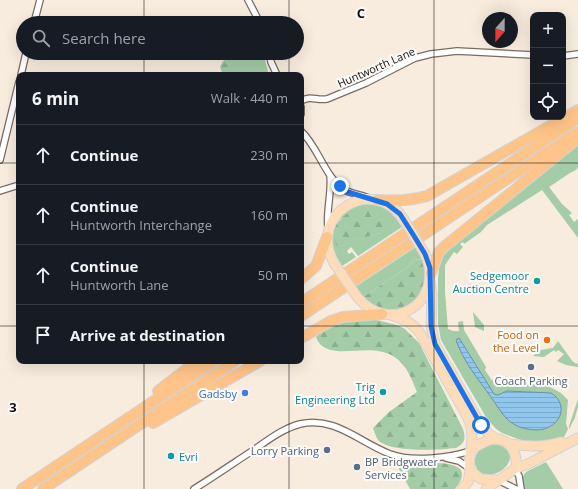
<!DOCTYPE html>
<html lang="en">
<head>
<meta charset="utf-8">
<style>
	:root { --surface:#171b24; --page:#242831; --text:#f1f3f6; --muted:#9ea1a6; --line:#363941 }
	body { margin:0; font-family:"Open Sans",sans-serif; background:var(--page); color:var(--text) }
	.controls { position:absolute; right:12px; top:12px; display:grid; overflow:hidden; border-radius:8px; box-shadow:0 4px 16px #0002 }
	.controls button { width:36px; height:36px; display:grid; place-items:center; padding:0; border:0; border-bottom:1px solid var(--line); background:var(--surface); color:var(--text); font:20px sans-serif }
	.compass { position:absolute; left:482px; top:12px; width:36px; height:36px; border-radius:50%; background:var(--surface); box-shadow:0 4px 16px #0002; rotate:201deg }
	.stop { position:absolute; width:12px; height:12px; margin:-9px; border:3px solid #1a73e8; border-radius:50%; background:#fff }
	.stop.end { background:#1a73e8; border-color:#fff; box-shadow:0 1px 4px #0008 }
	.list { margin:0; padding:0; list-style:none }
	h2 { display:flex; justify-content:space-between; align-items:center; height:52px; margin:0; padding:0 16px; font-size:17px }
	h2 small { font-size:13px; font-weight:400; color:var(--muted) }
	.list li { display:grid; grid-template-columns:26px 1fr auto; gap:12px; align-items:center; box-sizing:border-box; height:60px; padding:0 16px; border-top:1px solid var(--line) }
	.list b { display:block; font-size:15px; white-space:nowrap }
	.list p { margin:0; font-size:13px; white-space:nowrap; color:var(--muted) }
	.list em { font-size:13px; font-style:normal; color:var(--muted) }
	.icon { flex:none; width:22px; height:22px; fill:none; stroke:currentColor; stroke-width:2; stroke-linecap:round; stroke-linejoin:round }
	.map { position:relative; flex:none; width:578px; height:489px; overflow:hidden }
	.search { position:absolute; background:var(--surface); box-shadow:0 4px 16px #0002; left:16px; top:16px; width:288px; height:44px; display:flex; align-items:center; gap:10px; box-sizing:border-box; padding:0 14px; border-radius:22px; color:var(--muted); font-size:15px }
	.panel { position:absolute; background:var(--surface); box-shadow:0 4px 16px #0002; left:16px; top:72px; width:288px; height:292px; border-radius:8px }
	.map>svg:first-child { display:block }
	.green { fill:#a3cca7; fill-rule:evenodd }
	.forest { fill:url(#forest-firs) }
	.water { fill:url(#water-rules); stroke:#6b8fa9 }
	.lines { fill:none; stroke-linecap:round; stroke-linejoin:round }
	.minor-casing { stroke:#786d61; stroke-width:8 }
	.primary-casing { stroke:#d4d3d3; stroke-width:11 }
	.motorway-casing { stroke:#d4d3d3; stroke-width:12 }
	.minor { stroke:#fff; stroke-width:5.5 }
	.primary { stroke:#ffdcb9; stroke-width:9 }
	.motorway { stroke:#ffc48a; stroke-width:10 }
	.primary-bridge-casing { stroke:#d4d3d3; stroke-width:11; stroke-linecap:butt }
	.primary-bridge { stroke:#ffdcb9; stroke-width:9 }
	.route { stroke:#1a73e8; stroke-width:5 }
	.grid { fill:none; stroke:#110d09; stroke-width:1; stroke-opacity:0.55 }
	.culture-dot { fill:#0f9aa8; stroke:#fdfbf8; stroke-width:1.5 }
	.food-dot { fill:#e8710a; stroke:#fdfbf8; stroke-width:1.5 }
	.service-dot { fill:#5c6f8a; stroke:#fdfbf8; stroke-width:1.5 }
	.shop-dot { fill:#3f7fe0; stroke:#fdfbf8; stroke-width:1.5 }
	.labels { text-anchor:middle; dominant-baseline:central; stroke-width:4; stroke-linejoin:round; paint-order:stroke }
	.street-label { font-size:11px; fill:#110d09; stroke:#fdfbf8 }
	.culture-label { font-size:11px; fill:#0d838f; stroke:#fdfbf8; text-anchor:end }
	.food-label { font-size:11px; fill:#c56008; stroke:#fdfbf8; text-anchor:end }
	.service-label { font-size:11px; fill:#4e5e75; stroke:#fdfbf8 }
	.shop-label { font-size:11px; fill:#366cbe; stroke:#fdfbf8; text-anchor:end }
	.grid-label { font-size:13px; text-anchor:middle; font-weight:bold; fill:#110d09; stroke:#fdfbf8; stroke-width:4; stroke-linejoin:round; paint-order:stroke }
</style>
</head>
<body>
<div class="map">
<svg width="578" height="489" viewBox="0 0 578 489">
	<defs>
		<pattern id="forest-firs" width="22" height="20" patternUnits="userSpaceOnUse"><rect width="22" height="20" fill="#a3cca7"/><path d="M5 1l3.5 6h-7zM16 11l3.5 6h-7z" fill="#8bae8e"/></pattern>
		<pattern id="water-rules" width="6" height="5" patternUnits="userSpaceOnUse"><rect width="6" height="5" fill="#91c7ed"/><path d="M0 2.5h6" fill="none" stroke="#7caaca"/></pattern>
	</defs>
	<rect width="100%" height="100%" fill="#f8ecde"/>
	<path class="green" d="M228 53H263L269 75H223L220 67Z
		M578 144V167L576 170 570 173 549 187 562 204 572 213 569 215 574 222 578 219V238L542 190 487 225 481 232 464 244 463 242 460 244 463 247 457 254 454 252 445 265V292L448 329 453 331H459L458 322 463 321 464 330 486 367 485 370 491 379 497 384 522 385 541 384 548 386 561 393 568 400 566 424 568 429 564 437 543 443 521 440 502 433 495 428 486 417 441 340 438 324V278L440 260 454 243ZM458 348 494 394 498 395 507 391 551 393 554 424 546 429H535L508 420 483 385Z
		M369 203C386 206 392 212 402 227L358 256 351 247 347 251 349 254 352 252 356 257 342 266C333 252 330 244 334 227L341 247 349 241 381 233 341 218 334 226 336 221 352 207Z
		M416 247 422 260 415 259 408 267 363 297 355 287Z
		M473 312 484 325V331L475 327Z
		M558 341 573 362H574L576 364 578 363V367L566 365 557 361 564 354 558 350 556 352 554 350 544 357 533 356 541 350 553 348Z
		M578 399V407L575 417V418L569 429V426Z
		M491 444C525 445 508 480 482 474 468 463 476 448 491 444Z
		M546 462 563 489H525C523 482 521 477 526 472Z"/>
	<path class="forest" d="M223 61 229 67V75H223C221 69 220 66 223 61Z
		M361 206C378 208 380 212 389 225L381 233 350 241 341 247 336 245 334 227C342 217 349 211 361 206Z
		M415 259 422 260C424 267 426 275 425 282 423 290 419 296 414 301 397 316 379 311 363 297L408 267Z
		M351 319 376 320 397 325 405 329 419 343 463 429C466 439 465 443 456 448 438 450 391 453 378 440 376 437 374 431 373 428L389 412 417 392C412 380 407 366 396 358 372 341 338 360 321 345 319 343 317 340 316 337L327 327Z
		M432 463C440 463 463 463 462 475 462 480 458 485 455 489H410L399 469V465H419Z"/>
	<path class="water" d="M459 338 494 394 498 395 507 391 551 393C566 402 564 421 547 428 541 431 529 430 523 428 518 427 511 423 507 419 501 413 496 404 491 397 478 379 463 361 456 340Z"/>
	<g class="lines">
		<g class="minor-casing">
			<path id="minor" d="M248 0 260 23
				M34 23 40 0
				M269 53 271 62 277 75
				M563 56 578 54
				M21 75 26 53
				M301 101C312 95 316 101 327 99L366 83 415 58 431 54 457 51 533 55
				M301 107V114
				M301 131C318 147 324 175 343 189 350 194 360 194 369 198
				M0 160 19 82
				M0 191 19 185
				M328 228C326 210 332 193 330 175
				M446 458 459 461 469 468
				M515 469 519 476 521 489
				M498 480 516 489
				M194 489C215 476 235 462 255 449 268 440 284 428 300 424 335 416 359 442 390 454 411 462 449 458 470 451"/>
		</g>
		<g class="primary-casing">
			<path id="primary" d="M334 263C307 215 371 174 403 218
				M430 282 432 294 431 326 435 344 481 425 489 434 496 439
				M358 298C392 337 446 301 425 254
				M391 315C405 320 411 321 420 333L467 416C472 426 473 436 471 448 470 456 468 462 470 471L481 479 498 480
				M508 444C526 446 543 448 561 442
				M471 450C478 445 485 440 494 439 510 438 518 454 516 468
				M462 489 468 482 470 471
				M486 489 516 468 526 465 578 438"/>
		</g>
		<g class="motorway-casing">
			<path id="motorway" d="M377 200C395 201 410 201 427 196L578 110
				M431 273 439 252 444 247 576 140
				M301 279 316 266 327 237
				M301 303 578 118
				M301 316 578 132
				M301 338 331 321 343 317 382 314
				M158 391 197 361
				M153 423 260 361
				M22 489 214 361
				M43 489 235 361"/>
		</g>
		<use href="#minor" class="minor"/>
		<use href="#primary" class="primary"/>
		<use href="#motorway" class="motorway"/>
		<g class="primary-bridge-casing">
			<path id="primary-bridge" d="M403 218 425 254
				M334 263 358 298"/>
		</g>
		<use href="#primary-bridge" class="primary-bridge"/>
	</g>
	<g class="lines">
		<path class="route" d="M340 186 348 192 387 204 400 214 414 236 425 254 430 268 431 326 435 344 481 425"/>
	</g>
	<path class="grid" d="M144 0V23M289 0V23M434 0V489M144 53V75M289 53V75M0 163H19M301 163H578M0 326H19M301 326H578M144 361V489M289 361V489"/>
	<g class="culture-dot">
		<circle cx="537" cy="281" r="4"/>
		<circle cx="383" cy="392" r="4"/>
		<circle cx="171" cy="456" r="4"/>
	</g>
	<circle class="food-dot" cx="547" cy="340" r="4"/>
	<g class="service-dot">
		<circle cx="531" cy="367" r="4"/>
		<circle cx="327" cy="450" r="4"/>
		<circle cx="357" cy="467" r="4"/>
	</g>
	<circle class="shop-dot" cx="245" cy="393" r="4"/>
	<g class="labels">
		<g class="street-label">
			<text transform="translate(376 67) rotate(-24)">Huntworth Lane</text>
		</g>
		<g class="culture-label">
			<text x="529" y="275">Sedgemoor<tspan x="529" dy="13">Auction Centre</tspan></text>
			<text x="375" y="386">Trig<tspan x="375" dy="13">Engineering Ltd</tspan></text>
			<text x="179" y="456" text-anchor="start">Evri</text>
		</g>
		<g class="food-label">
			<text x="539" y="334">Food on<tspan x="539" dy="13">the Level</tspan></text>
		</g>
		<g class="service-label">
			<text x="531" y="380">Coach Parking</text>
			<text x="319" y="450" text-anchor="end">Lorry Parking</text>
			<text x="365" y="461" text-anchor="start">BP Bridgwater<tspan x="365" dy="13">Services</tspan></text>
		</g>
		<g class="shop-label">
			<text x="237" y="393">Gadsby</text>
		</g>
	</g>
	<g class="grid-label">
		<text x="361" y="18">C</text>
		<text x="13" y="412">3</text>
	</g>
</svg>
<div class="controls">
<button>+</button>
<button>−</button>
<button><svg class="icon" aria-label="locate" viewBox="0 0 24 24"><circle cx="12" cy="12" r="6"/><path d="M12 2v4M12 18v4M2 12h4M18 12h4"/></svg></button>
</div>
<svg class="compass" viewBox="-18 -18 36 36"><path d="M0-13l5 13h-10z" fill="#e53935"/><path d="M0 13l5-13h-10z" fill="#9ea1a6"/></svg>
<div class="stop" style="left:481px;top:425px"></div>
<div class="stop end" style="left:340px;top:186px"></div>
<div class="search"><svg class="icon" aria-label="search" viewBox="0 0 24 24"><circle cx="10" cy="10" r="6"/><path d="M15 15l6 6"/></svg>Search here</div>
<section class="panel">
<h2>6 min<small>Walk · 440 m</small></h2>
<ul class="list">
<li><svg class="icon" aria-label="ahead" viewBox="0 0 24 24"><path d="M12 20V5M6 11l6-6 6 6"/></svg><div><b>Continue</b></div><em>230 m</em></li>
<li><svg class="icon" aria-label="ahead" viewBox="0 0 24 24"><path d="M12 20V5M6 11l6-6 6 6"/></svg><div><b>Continue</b><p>Huntworth Interchange</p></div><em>160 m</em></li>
<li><svg class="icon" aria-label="ahead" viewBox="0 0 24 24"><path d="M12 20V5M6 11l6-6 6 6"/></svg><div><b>Continue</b><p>Huntworth Lane</p></div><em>50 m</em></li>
<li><svg class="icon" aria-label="arrive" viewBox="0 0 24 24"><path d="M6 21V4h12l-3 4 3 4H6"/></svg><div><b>Arrive at destination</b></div></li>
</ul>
</section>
</div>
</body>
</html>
